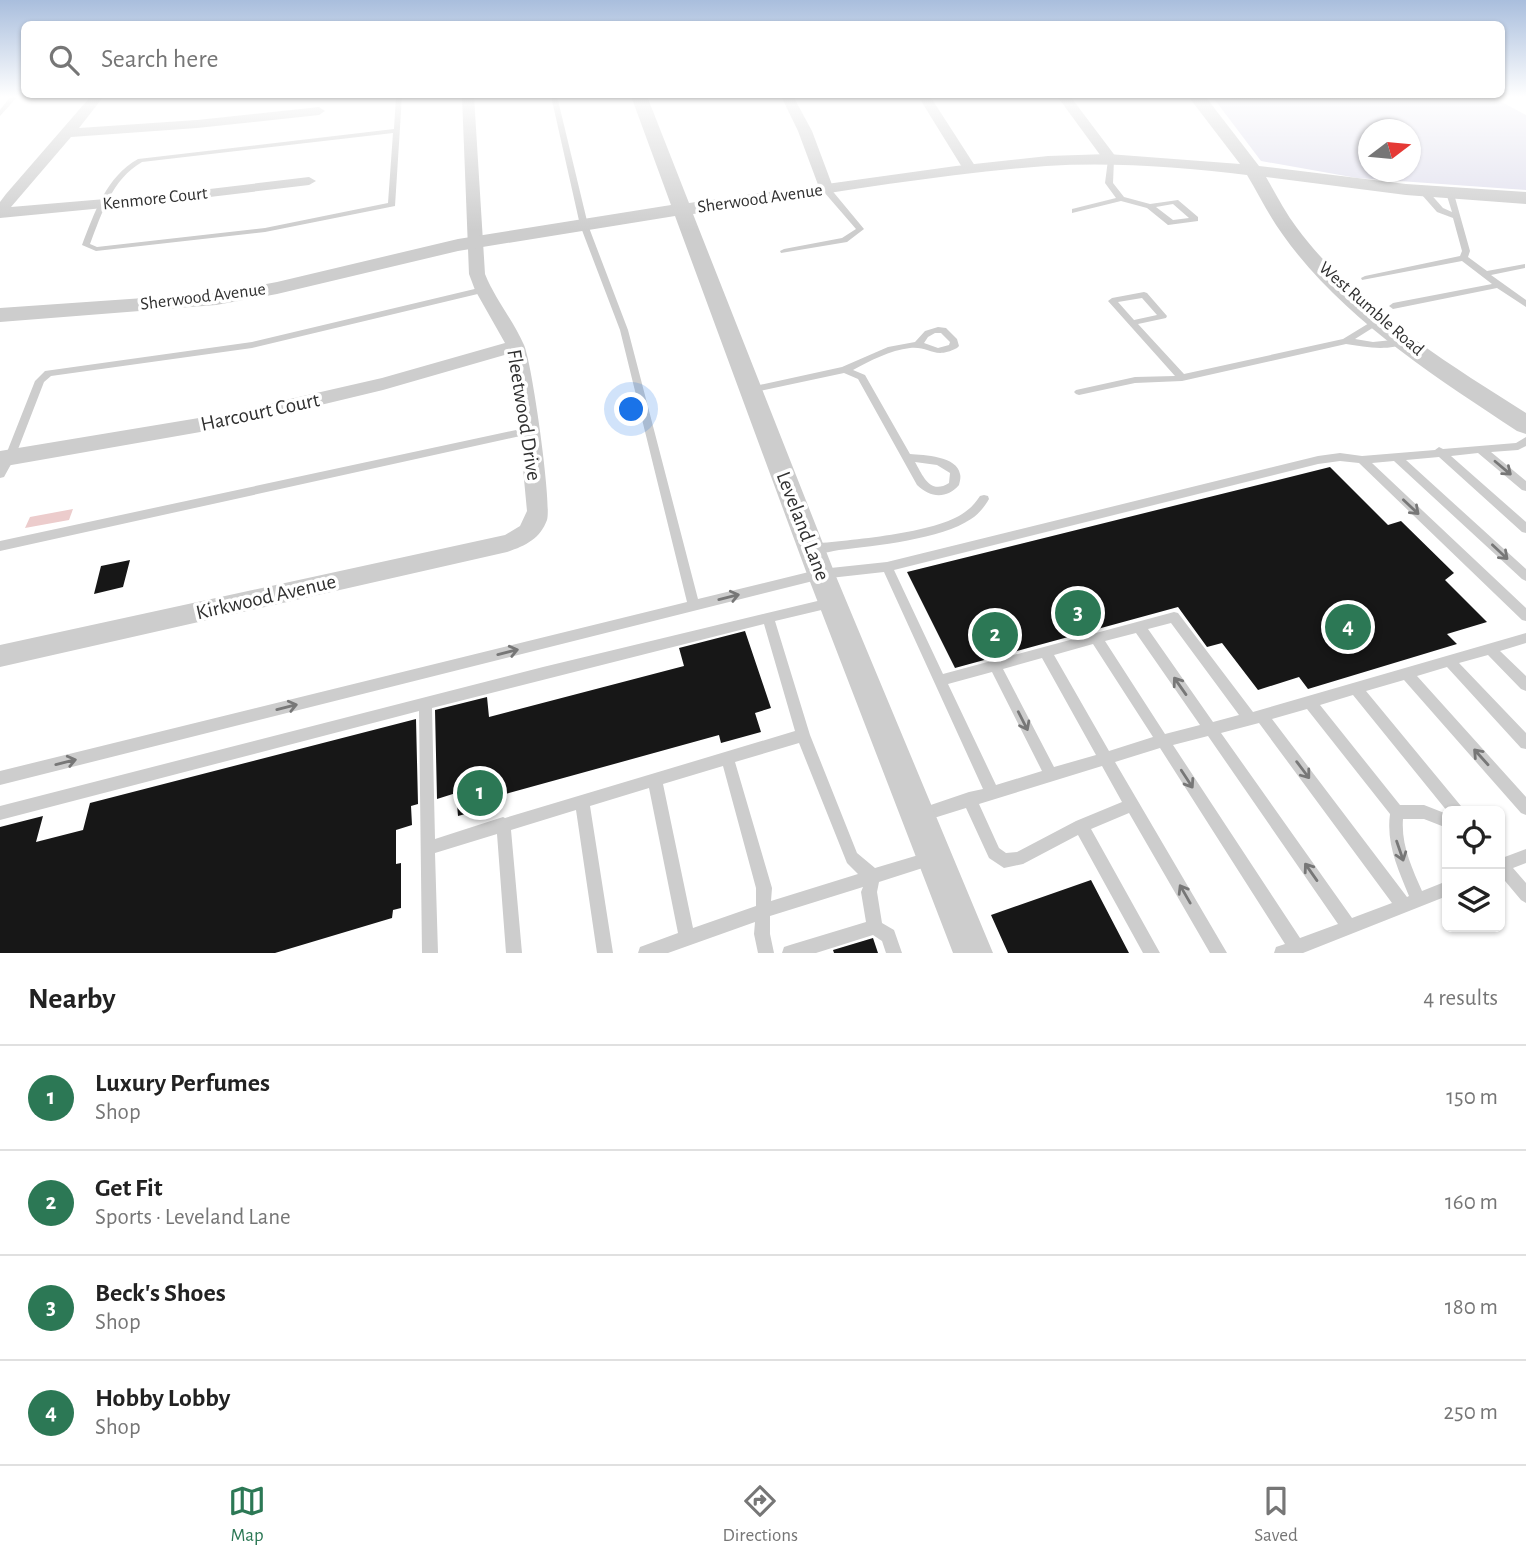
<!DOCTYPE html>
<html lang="en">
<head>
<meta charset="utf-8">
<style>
	:root { --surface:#fff; --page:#f2f2f2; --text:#222; --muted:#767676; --line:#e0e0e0; --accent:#2c7855 }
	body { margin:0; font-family:"Alegreya Sans",sans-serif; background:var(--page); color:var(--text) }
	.controls { position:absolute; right:21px; bottom:21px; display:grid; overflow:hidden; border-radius:10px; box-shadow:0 2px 5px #0004 }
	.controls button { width:63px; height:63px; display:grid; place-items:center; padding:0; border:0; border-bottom:2px solid var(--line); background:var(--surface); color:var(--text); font:35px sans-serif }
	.compass { position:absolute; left:1358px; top:119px; width:63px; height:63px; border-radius:50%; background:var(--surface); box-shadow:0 2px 5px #0004; rotate:74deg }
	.you { position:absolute; left:632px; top:410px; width:24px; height:24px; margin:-18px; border:5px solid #fff; border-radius:50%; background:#1a73e8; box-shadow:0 0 0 10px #1a73e833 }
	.badge { display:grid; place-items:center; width:46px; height:46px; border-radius:50%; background:var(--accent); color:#fff; font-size:23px; font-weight:700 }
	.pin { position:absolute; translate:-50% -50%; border:4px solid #fff; box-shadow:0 2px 7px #0006 }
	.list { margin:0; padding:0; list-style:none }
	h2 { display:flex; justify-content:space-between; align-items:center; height:91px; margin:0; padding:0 28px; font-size:30px }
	h2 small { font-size:23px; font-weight:400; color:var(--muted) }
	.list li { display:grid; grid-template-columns:46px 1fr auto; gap:21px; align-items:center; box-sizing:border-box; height:105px; padding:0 28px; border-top:2px solid var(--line) }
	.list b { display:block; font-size:26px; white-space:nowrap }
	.list p { margin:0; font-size:23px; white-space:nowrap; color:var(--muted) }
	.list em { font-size:23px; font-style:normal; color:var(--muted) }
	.icon { flex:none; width:38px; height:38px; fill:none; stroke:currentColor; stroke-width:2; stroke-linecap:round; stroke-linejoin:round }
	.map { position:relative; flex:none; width:1526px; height:953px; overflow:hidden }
	.search { position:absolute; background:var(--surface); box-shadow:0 2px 5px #0004; left:21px; right:21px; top:21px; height:77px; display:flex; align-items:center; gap:18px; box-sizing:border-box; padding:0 24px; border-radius:10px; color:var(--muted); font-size:26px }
	.sheet { height:511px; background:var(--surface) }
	nav { display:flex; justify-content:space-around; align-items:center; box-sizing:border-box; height:98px; border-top:2px solid var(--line); background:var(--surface); font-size:19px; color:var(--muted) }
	nav a { display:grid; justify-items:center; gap:4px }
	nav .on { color:var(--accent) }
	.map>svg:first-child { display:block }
	.green { fill:#e0dfed; fill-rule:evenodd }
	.water { fill:#eccccc }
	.building { fill:#171717 }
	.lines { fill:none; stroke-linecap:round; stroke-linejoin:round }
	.service { fill:#cdcdcd; fill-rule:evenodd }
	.minor { fill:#cdcdcd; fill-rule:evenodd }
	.tertiary { fill:#cdcdcd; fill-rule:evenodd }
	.oneway { stroke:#777 }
	.labels { text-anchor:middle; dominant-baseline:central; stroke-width:7; stroke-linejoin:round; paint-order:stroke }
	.far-street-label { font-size:18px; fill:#303030; stroke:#fff }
	.street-label { font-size:21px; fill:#303030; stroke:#fff }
</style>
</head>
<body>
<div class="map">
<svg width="1526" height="953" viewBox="0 0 1526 953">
	<rect width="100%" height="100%" fill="#fff"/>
	<path class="green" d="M1264 96H1490L1526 115V190L1357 178 1261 161 1215 100ZM1368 130H1410V172H1368Z"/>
	<path class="water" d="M73 509 69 520 25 528 30 517Z"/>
	<path class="building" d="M1330 467 1388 525 1401 521 1454 573 1445 580 1487 622 1447 634 1457 644 1308 689 1299 677 1258 690 1222 643 1207 647 1178 607 955 668 907 572Z
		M130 560 123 587 94 594 101 566Z
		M745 631 771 708 755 713 761 732 721 743 719 735 502 795V804L458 816 456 793 437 799 435 710 487 697 489 717 684 666 679 648Z
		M416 719 418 804 411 806 412 825 396 830V864L401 863V908L393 910 392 918 275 953H0V827L43 816 36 842 83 830 90 803Z
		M1091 880 1129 953H1008L991 915Z
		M873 938 878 953H834L833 950Z"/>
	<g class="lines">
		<path class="service" d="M11 96H18L0 116V110Z
			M396 96H402L395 206 265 232 96 251 82 245C95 212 106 177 138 159L394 129ZM393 133 388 203 265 228 97 247 90 244C102 213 112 179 142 162Z
			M551 96H557L588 225 628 330 698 599 821 569 887 562 1318 456 1340 453 1362 456 1435 450 1439 447 1443 449 1516 443 1526 437V446L1518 450 1491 452 1526 481V491L1522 490 1478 453 1451 456 1526 522V533L1522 532 1439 457 1406 460 1526 569V581L1522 579 1394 461 1372 463 1526 608V621L1522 620 1359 463 1340 461 1318 464 894 570 943 674 1174 612 1178 613 1253 712 1526 633V643L1500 651 1526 676V691L1521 689 1488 655 1459 663 1526 733V749L1521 748 1447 667 1417 676 1526 797V815L1521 813 1404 680 1366 691 1461 806 1463 811H1447L1353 695 1320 705 1400 805H1424L1447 814V828L1424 819H1403C1401 845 1412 868 1422 891L1447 881V896L1303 953H1274L1276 947 1285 944 1160 748 1115 762 1227 953H1210L1129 813 1091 829 1160 953H1143L1078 835 1023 864 1004 868 989 858 966 808 921 822 916 820 914 815 916 810 969 792 983 789 884 572 821 579 0 785V771L687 602 620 330 580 225ZM1171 623 1239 715 1213 722 1148 629ZM1136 633 1200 725 1165 734 1105 641ZM1093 644 1153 737 1109 751 1054 655ZM1042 658 1096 755 1054 767 1003 669ZM992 672 1042 771 996 785 948 684ZM1307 709 1390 814C1386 844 1398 869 1409 896L1407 897 1272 719ZM1259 723 1392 903 1352 918 1221 733ZM1208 736 1338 924 1300 938 1173 745ZM1102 766 1122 802 1076 821 1017 852 1006 853 999 848 979 804Z
			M1111 158 1114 160 1113 183 1124 197 1150 204 1178 200 1198 217V221L1168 225 1147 208 1121 201 1072 213V209L1116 198 1105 183 1108 160ZM1173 204 1189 218 1173 220 1156 207Z
			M824 188H830L864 229 847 242 781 253 780 251 784 249 842 238 856 229 824 192Z
			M1422 191H1428L1443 208 1452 212 1447 196 1454 194 1470 251 1468 257 1487 271 1525 264V268L1491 275 1526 300V307L1497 288 1393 309 1389 306 1393 303 1492 284 1462 261 1362 280 1361 278 1365 276 1460 256 1462 251 1453 218 1437 212 1422 195Z
			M483 287 487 290 486 292 252 348 51 376 44 382 15 457 4 477 0 478V465L5 457 35 381 45 371 252 342Z
			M1144 292 1147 293 1167 316 1166 318 1138 324 1184 374 1343 339 1379 317 1383 320 1382 322 1355 339 1373 342 1402 339 1406 342C1390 352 1365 347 1346 344L1182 381 1135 383 1079 395 1076 394 1074 392 1076 390 1135 377 1175 376 1108 301 1112 298ZM1142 298 1157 315 1134 320 1118 302Z
			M938 327 946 328 957 339 959 346 957 348C934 360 930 346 910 348 890 350 870 361 853 370L865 375 910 454C924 455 957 456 960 474 961 477 960 481 959 485 947 499 930 498 917 485L858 379 844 373 750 393 745 390 750 387 842 367 888 347 915 342 925 331ZM935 333H941L950 342 949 345 938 348 924 343 928 337ZM915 462 937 465 950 473 949 483C930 495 923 476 915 462Z
			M530 427 535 431 534 433 0 551V541Z
			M984 495 988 496 989 499C985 506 979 514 971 519 942 539 875 546 839 550 829 552 817 555 807 552L805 549 807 546 811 544C849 540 936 534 965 512 971 508 976 502 980 496Z
			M830 598 834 599 836 603 834 607 775 621 810 735 857 853 875 868 932 851 937 853 939 858 937 863 932 865 879 882 877 892 882 923 894 930 902 953H886L882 941 873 935 816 953H782L784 947 790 945 866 922 861 892 863 887 770 916V934L774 953H758L754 934 755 922 668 953H638L640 947 678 933 649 788 590 806 613 953H597L576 810 511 830 522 953H506L497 834 435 853 438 953H422L419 711 0 820V806L543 667ZM764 624 795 731 505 818 503 817 435 839 432 708ZM799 743 847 863 858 874 771 901 772 888 735 762ZM723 766 756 888V906L693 928 663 784Z
			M1526 849V863L1513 868 1526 883V903L1521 900 1500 875V857L1502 858Z"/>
		<path class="minor" d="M91 96H104L79 128 197 120 319 107 325 111 319 115 197 128 71 137 11 207 176 193 309 177 316 181 309 185 176 201 0 218V202L6 194Z
			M462 96H474L485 274C495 299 513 320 524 345 532 363 552 504 547 520 540 539 525 546 507 552L0 667V645L505 535 520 526 527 511 517 405 508 354 383 390 229 427 0 467V451L229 413 382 378 505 343 475 290 469 274Z
			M781 96H793L812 131 834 190 832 193 827 194 820 190 798 131Z
			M918 96H930L977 169 975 172H965Z
			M1057 96H1070L1116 157V163H1106Z"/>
		<path class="tertiary" d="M631 96H647L689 203 956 166 1048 156 1108 154 1240 164 1188 96H1205L1259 166 1406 184 1526 192V204L1406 195 1266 177C1276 194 1285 212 1297 228 1356 307 1444 361 1526 413V434L1517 431C1434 376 1342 318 1283 235 1269 216 1259 195 1247 175 1181 167 1113 162 1046 166 928 175 810 197 693 214L835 574 993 953H953L807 574 675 216 458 251 277 294 216 305 0 322V308L216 293 277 282 458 239 671 205Z"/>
	</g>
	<defs><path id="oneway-shaft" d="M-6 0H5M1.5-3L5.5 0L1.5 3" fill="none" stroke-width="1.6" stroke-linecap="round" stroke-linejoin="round" transform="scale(1.75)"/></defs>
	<g class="oneway">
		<use href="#oneway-shaft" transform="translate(1503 468) rotate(40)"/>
		<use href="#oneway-shaft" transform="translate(1411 507) rotate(43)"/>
		<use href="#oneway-shaft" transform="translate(1500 552) rotate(43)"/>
		<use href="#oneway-shaft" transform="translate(729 597) rotate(-14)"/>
		<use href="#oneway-shaft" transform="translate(508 652) rotate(-14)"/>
		<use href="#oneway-shaft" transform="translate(1180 686) rotate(-125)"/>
		<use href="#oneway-shaft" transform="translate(287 707) rotate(-14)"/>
		<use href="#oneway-shaft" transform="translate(1023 721) rotate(63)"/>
		<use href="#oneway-shaft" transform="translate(1481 757) rotate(-132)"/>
		<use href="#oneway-shaft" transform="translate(66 762) rotate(-14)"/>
		<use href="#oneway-shaft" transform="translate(1303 770) rotate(53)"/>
		<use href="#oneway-shaft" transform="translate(1187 779) rotate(57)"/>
		<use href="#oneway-shaft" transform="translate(1400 851) rotate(71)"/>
		<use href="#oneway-shaft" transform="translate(1311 872) rotate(-125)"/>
		<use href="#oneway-shaft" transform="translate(1185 894) rotate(-120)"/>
	</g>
	<linearGradient id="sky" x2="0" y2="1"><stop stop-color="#a9bedd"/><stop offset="0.42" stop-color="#fff"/><stop offset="1" stop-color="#fff" stop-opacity="0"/></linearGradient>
	<rect width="1526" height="230" fill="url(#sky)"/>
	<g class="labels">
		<g class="far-street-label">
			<text transform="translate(155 199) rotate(-6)">Kenmore Court</text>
			<text transform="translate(760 199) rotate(-8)">Sherwood Avenue</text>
			<text transform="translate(203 297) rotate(-7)">Sherwood Avenue</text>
			<text transform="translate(1371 309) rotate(41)">West Rumble Road</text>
		</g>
		<g class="street-label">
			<text transform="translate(260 412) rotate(-12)">Harcourt Court</text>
			<text transform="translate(524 415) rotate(81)">Fleetwood Drive</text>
			<text transform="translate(803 526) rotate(69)">Leveland Lane</text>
			<text transform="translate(266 597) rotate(-13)">Kirkwood Avenue</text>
		</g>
	</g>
</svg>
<div class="controls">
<button><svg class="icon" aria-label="locate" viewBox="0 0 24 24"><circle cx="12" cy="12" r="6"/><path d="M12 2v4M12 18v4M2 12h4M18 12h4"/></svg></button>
<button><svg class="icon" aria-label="layers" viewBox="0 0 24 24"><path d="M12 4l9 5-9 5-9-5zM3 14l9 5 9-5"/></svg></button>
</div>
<svg class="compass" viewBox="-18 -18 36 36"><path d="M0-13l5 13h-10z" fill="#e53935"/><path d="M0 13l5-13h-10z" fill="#767676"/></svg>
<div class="you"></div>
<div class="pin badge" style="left:480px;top:793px">1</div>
<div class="pin badge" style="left:995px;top:635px">2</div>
<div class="pin badge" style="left:1078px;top:613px">3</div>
<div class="pin badge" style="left:1348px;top:627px">4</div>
<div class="search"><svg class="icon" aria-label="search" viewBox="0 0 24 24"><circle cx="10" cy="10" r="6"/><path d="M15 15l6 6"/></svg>Search here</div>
</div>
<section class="sheet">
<h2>Nearby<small>4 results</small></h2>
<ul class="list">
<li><span class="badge">1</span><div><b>Luxury Perfumes</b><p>Shop</p></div><em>150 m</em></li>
<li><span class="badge">2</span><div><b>Get Fit</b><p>Sports · Leveland Lane</p></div><em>160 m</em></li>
<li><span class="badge">3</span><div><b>Beck's Shoes</b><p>Shop</p></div><em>180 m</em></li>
<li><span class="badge">4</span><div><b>Hobby Lobby</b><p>Shop</p></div><em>250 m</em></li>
</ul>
</section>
<nav>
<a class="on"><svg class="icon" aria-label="map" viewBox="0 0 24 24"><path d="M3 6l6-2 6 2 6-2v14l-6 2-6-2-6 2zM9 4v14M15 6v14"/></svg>Map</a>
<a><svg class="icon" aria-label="directions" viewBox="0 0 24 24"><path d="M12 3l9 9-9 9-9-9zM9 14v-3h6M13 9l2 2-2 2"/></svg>Directions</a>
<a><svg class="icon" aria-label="saved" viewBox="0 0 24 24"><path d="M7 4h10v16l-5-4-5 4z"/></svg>Saved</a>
</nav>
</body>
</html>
